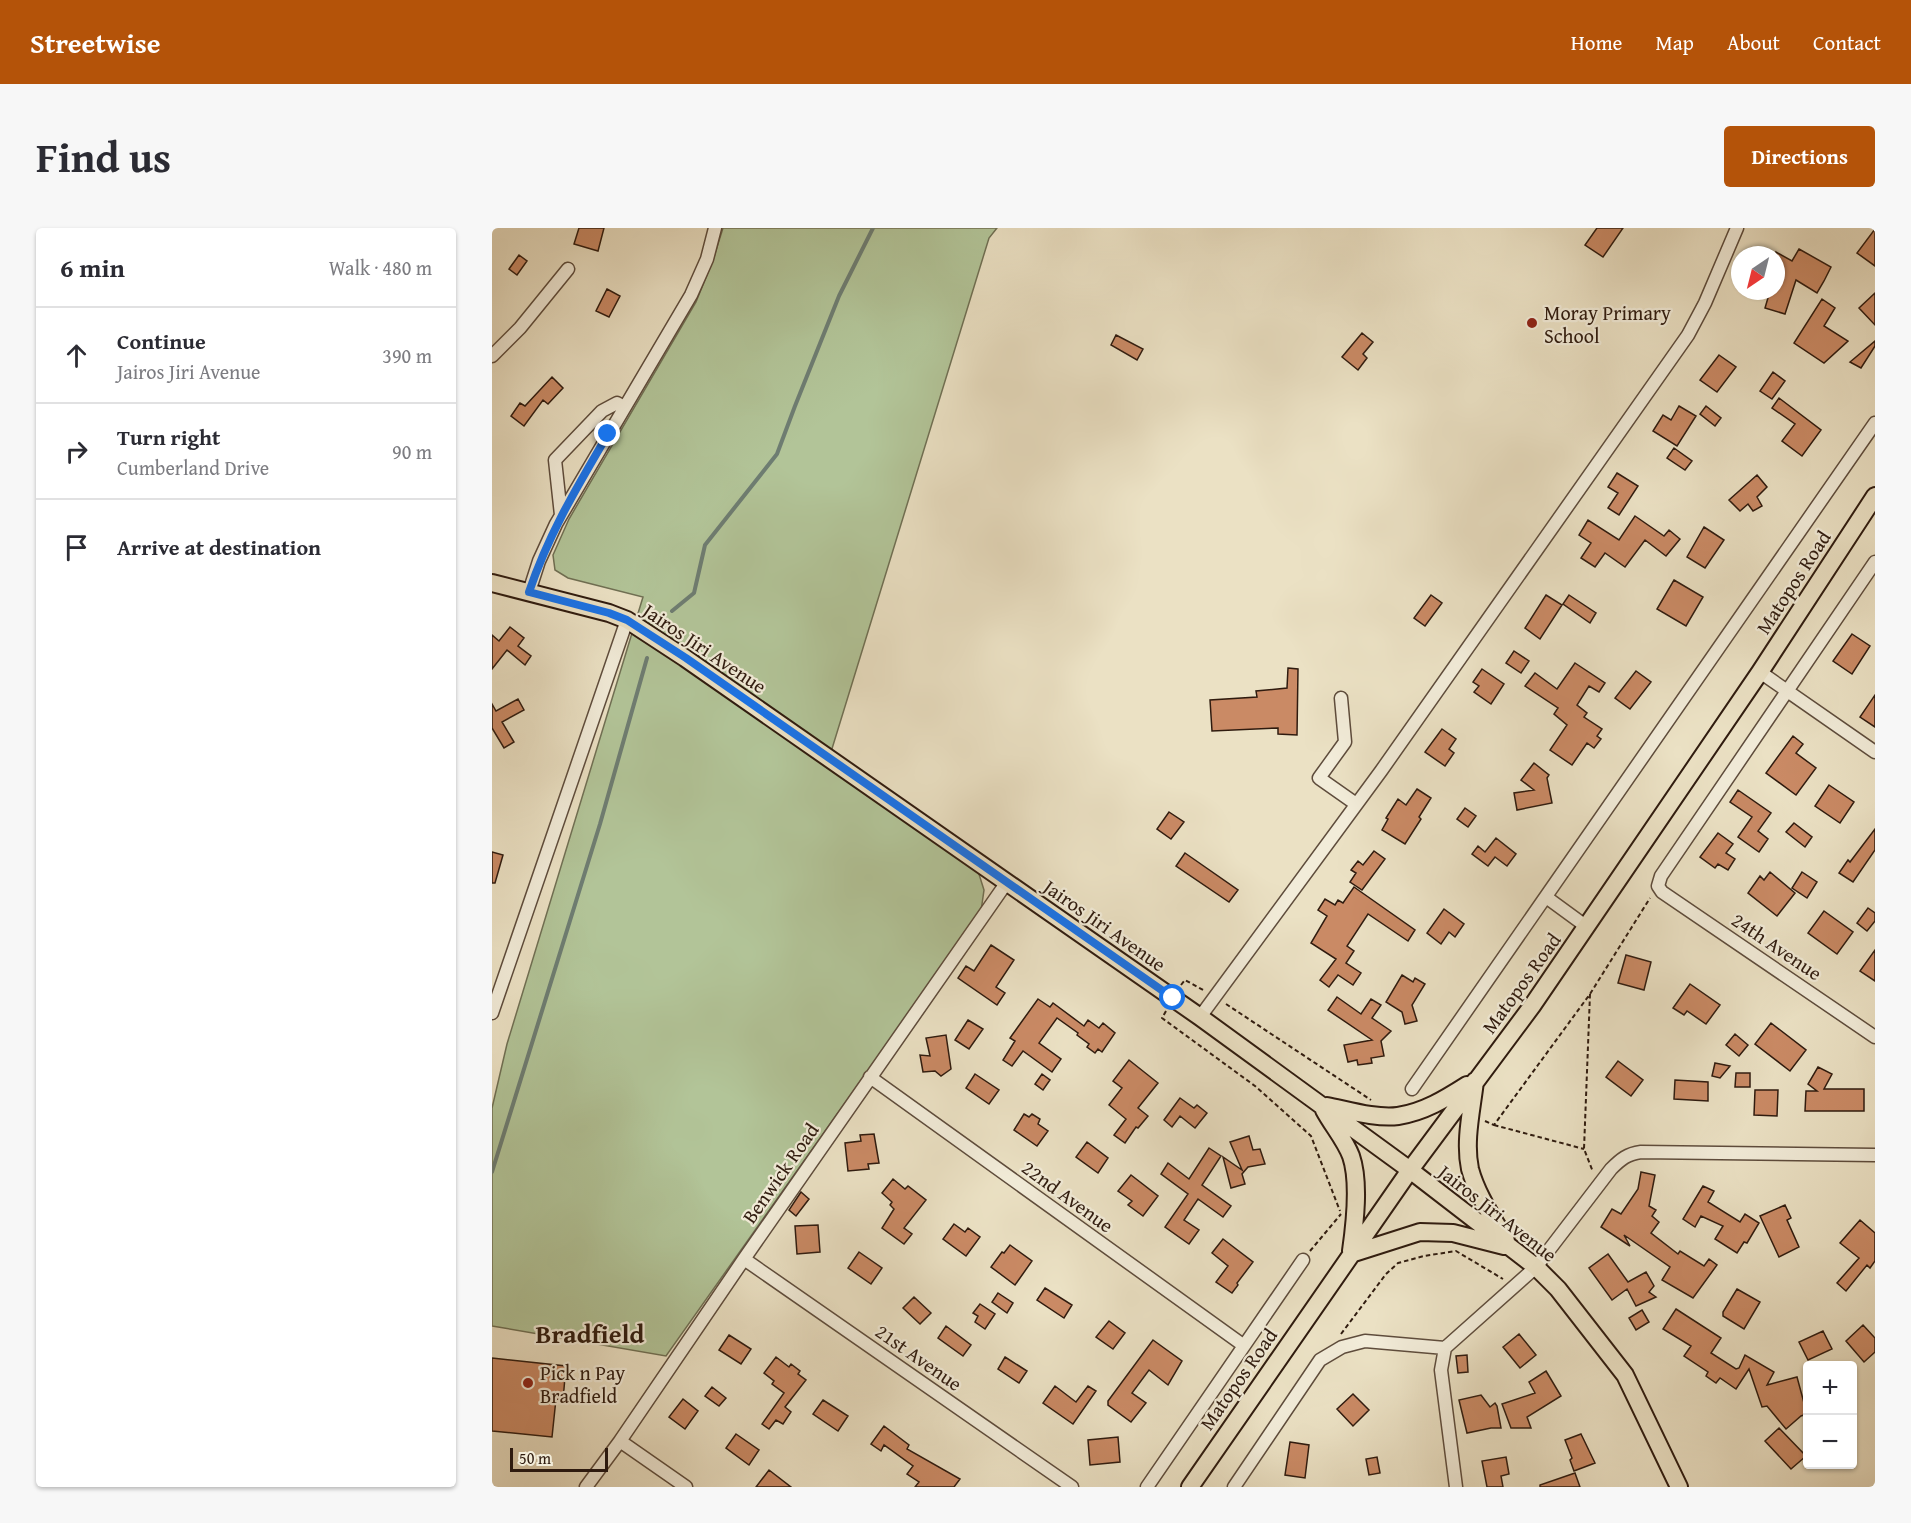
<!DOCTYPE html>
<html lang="en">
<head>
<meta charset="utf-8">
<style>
	:root { --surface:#fff; --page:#f7f7f7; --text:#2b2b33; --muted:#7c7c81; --line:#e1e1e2; --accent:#b45309 }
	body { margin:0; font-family:"Gentium Book Plus",serif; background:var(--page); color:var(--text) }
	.controls { position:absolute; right:18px; bottom:18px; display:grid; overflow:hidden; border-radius:6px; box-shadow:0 2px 4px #0004 }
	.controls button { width:54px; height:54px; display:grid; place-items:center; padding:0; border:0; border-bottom:2px solid var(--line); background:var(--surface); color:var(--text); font:30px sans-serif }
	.compass { position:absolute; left:1239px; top:18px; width:54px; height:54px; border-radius:50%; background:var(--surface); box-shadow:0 2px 4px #0004; rotate:215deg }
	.scale { position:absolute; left:18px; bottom:15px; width:98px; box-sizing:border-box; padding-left:6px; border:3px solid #2f1b0f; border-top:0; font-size:16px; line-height:21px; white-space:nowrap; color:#2f1b0f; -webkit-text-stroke:4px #f2ecd9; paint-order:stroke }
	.stop { position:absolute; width:18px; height:18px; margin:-14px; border:4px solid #1a73e8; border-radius:50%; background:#fff }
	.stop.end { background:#1a73e8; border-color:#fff; box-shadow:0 2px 6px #0008 }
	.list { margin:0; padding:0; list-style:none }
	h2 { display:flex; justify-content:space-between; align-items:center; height:78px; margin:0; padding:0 24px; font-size:26px }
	h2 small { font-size:20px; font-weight:400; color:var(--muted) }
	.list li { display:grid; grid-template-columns:39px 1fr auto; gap:18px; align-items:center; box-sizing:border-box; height:96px; padding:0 24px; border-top:2px solid var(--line) }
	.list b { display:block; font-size:22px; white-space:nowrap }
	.list p { margin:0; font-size:20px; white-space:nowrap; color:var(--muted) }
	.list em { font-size:20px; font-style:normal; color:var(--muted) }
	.icon { flex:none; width:33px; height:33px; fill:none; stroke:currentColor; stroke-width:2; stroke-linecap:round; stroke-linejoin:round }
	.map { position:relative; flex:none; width:1383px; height:1259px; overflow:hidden; border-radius:6px }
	header { display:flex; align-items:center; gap:36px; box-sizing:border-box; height:84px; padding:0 30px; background:var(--accent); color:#fff }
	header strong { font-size:28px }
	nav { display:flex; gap:33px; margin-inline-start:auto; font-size:21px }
	.intro { display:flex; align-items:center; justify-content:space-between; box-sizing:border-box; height:144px; padding:0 36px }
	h1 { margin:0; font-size:42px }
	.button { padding:15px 27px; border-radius:6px; background:var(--accent); color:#fff; font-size:21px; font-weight:700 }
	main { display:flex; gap:36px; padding:0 36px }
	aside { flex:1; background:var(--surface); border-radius:6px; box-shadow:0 2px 4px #0004 }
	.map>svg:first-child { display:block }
	.green { fill:#b2c498; stroke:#707054; stroke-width:1.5 }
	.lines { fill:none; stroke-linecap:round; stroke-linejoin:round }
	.stream { stroke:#6e7d72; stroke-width:4 }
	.building { fill:#ca8a65; stroke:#2f1b0f; stroke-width:1.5 }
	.minor-casing { stroke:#5e4c3c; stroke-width:15 }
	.major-casing { stroke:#2f1b0f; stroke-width:20 }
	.path { stroke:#2f1b0f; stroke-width:2; stroke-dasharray:4.5 3; stroke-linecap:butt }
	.minor { stroke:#f2ecd9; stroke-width:12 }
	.major { stroke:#ebe1c4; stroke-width:16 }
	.route { stroke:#1a73e8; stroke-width:8 }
	.poi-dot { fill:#8f2418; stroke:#f2ecd9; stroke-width:2 }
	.labels { text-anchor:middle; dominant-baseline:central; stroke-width:4.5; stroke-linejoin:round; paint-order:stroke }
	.poi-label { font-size:20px; fill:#2f1b0f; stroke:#f2ecd9; text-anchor:start }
	.street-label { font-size:20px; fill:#2f1b0f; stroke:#f2ecd9 }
	.district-label { font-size:26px; font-weight:bold; fill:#2f1b0f; stroke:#f2ecd9 }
</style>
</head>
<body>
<header>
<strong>Streetwise</strong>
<nav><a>Home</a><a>Map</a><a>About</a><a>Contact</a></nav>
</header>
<div class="intro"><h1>Find us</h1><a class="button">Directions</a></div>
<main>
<aside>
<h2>6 min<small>Walk · 480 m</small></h2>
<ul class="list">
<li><svg class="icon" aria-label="ahead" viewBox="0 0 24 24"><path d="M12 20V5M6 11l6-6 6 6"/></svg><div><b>Continue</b><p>Jairos Jiri Avenue</p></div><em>390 m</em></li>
<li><svg class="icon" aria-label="right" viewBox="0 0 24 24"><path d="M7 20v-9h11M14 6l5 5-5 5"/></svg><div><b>Turn right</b><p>Cumberland Drive</p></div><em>90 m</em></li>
<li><svg class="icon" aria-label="arrive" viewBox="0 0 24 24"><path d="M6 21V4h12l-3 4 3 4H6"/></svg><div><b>Arrive at destination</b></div></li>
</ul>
</aside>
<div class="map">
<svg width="1383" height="1259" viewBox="0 0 1383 1259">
	<rect width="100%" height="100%" fill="#ebe1c4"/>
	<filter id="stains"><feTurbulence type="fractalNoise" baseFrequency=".00333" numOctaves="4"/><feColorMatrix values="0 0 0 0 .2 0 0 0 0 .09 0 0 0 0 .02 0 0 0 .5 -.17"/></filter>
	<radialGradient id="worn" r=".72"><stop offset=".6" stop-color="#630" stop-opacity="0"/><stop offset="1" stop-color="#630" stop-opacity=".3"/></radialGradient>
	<path class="green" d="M231 0H505L497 10 335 537 486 643 492 662 489 683 174 1128 0 1098V880L15 816 151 369 76 350 63 342 61 327 77 291 204 74 221 32Z"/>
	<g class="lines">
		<path class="stream" d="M180 383 202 365 213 317 285 226 303 178 347 68 381 0
			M0 944 108 596 155 430"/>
	</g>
	<path class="building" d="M87 0H112L106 23 82 16Z
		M1105 0H1131L1111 29 1093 17Z
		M1383 1V38L1365 25Z
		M1307 21 1339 39 1332 53 1325 65 1304 52 1293 86 1273 80 1278 63H1284V24L1300 33Z
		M27 27 35 33 25 47 17 41Z
		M115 61 128 68 117 89 104 83Z
		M1383 65V97L1367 80Z
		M1330 71 1343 80 1332 98 1356 113 1332 135 1302 115Z
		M870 105 881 114 871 126 875 130 866 142 850 129Z
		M624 107 651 121 645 132 619 117Z
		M1383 113V118L1369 140 1358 134Z
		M1227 127 1244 139 1225 164 1208 152Z
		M1281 144 1293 153 1280 171 1268 163Z
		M60 149 71 160 56 176 51 172 32 198 19 188 28 175 33 178Z
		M1287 170 1329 202 1310 228 1290 213 1303 196 1280 180Z
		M1187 178 1204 188 1185 218 1161 203 1171 187 1179 192Z
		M1214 178 1229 190 1223 198 1208 186Z
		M1182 220 1200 233 1193 242 1175 230Z
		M1125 245 1146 258 1127 287 1116 280 1126 265 1116 259Z
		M1265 247 1275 259 1265 269 1270 278 1261 283 1256 276 1248 283 1237 272Z
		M1143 288 1172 308 1177 302 1188 311 1174 328 1153 312 1133 339 1113 325 1103 339 1089 330 1099 315 1087 307 1096 292 1127 312Z
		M1212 299 1232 312 1213 340 1195 329Z
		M1182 352 1211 369 1194 398 1165 381Z
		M939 367 950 375 933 398 922 390Z
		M1054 367 1070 377 1048 411 1033 400Z
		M1077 367 1104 385 1098 395 1071 376Z
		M18 399 32 410 26 418 39 428 33 437 15 422 0 441V407L7 413Z
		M1360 406 1378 418 1360 446 1341 433Z
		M1022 423 1037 433 1029 445 1014 435Z
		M1083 435 1113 455 1107 464 1097 458 1085 477 1095 485 1092 489 1110 501 1105 508 1109 511 1102 520 1095 515 1080 537 1058 522 1075 497 1062 486 1066 480 1033 458 1043 445 1065 461Z
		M796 440 806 441 805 507 786 506V500L720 503 718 472 765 469 764 463 795 460Z
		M990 441 1012 456 999 476 982 464 987 458 981 454Z
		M1144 443 1159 454 1138 481 1123 470Z
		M1383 467V499L1368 489Z
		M26 471 32 482 10 494 22 514 12 520 0 500V476L4 483Z
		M950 501 964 511 957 521 962 525 953 538 933 524Z
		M1301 508 1311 516 1304 525 1324 540 1304 567 1274 545Z
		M1042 535 1057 547 1055 550 1060 575 1025 582 1022 565 1042 562 1029 552Z
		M1337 557 1362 574 1348 595 1323 578Z
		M925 561 939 570 927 589 929 591 913 616 890 602 896 591 894 590 906 571 914 577Z
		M1246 562 1279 585 1266 603 1276 611 1267 624 1246 609 1260 589 1238 574Z
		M973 580 984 588 976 599 965 591Z
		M677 584 692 594 679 611 665 601Z
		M1302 595 1320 609 1313 619 1294 604Z
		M1383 601V622L1361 654 1347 645 1356 632 1358 634Z
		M1226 605 1241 616 1234 625 1243 631 1236 642 1226 636 1223 640 1208 629Z
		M1004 610 1024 626 1015 638 1003 629 996 638 980 626 986 618 993 624Z
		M882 623 893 631 870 662 858 654 864 645 859 642 866 633 871 637Z
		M0 624 11 627 3 655H0Z
		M693 625 746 662 737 674 684 638Z
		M1278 644 1303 665 1285 688 1256 665 1268 648 1272 652Z
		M1310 644 1325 654 1315 670 1300 660Z
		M862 659 923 702 916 713 876 686 855 718 862 723 854 735 869 745 861 757 846 747 837 759 828 752 844 731 819 715 835 688 826 682 833 671 843 677 846 672 851 675Z
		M1376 680 1383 685V693L1375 703 1365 695Z
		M952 681 972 696 963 709 957 704 949 716 935 705Z
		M1332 683 1361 704 1345 726 1316 705Z
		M499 717 522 732 504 759 513 765 505 777 466 750 474 738 482 743Z
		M1383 722V753L1368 743Z
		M1134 727 1159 734 1152 762 1126 755Z
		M910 747 921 754 923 750 933 756 920 777 925 793 913 796 910 784 894 774Z
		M1198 756 1228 777 1214 796 1195 783 1192 787 1181 780Z
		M845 769 869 786 879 771 889 777 880 790 899 803 889 813 892 828 879 830 880 835 866 837 865 832 856 834 852 817 880 812 836 782Z
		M546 771 558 779 561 775 592 798 596 792 607 800 611 795 623 805 610 824 606 821 603 825 595 819 597 816 585 807 586 805 565 790 547 815 569 831 560 844 531 823 520 838 511 832 523 813 518 810Z
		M476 792 491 801 477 821 463 812Z
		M1279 795 1314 822 1298 843 1263 816Z
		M1243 806 1256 817 1247 828 1234 817Z
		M454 807 459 841 449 848 443 843 431 844 428 827 438 828 434 810Z
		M637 832 666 855 646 880 656 888 646 900 644 899 633 915 622 907 634 891 617 877 630 860 621 853Z
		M1126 833 1151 852 1139 868 1114 849Z
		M1223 835 1238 838 1228 850 1220 848Z
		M1326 839 1340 846 1332 861H1372V883H1313L1314 863H1325L1316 856Z
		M1244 845H1258V859H1243Z
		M483 846 507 862 497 876 474 860Z
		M550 846 558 852 551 862 543 856Z
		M1183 852 1216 854V873L1182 871Z
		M1263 862H1286L1285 888 1262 887Z
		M688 870 702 880 705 877 715 885 703 900 688 888 680 899 672 892Z
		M532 886 537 889 540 886 548 891 546 896 556 903 545 918 522 902Z
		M382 906 387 935 376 936 377 941 356 943 353 915 369 913 368 907Z
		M757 908 761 922 768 921 773 936 756 939 750 946 753 956 739 960 731 929 750 942 738 914Z
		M595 914 616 930 606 945 584 929Z
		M717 920 729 928 710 957 739 978 731 989 706 971 692 992 707 1002 697 1016 673 999 696 966 669 946 676 935 697 951Z
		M1149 944 1163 947 1157 978 1164 982 1160 988 1167 994 1159 1005 1186 1026 1188 1023 1212 1038 1217 1031 1225 1037 1201 1070 1170 1052 1178 1039 1132 1007 1138 1018 1109 999 1120 981 1129 986 1146 961Z
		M639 947 666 968 651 988 636 977 640 973 626 963Z
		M401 951 413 961 416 958 434 972 412 1000 420 1006 412 1016 390 1000 402 981 398 977 400 974 390 965Z
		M1211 958 1222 963 1216 974 1248 994 1253 986 1267 995 1255 1015 1252 1014 1245 1025 1223 1011 1231 998 1209 988 1203 999 1191 991Z
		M309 964 317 971 304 988 297 982Z
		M1293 977 1299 990 1295 992 1307 1019 1287 1029 1268 988Z
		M1368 992 1383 1005V1033L1378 1040 1375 1037 1354 1063 1345 1055 1367 1030 1348 1015Z
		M462 996 473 1004 476 1000 488 1009 474 1028 451 1011Z
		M326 997 328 1024 305 1026 303 998Z
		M731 1011 761 1034 745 1055 746 1057 740 1065 724 1054 736 1038 720 1025Z
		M518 1017 540 1033 523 1057 499 1039 510 1024 512 1025Z
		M367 1024 390 1040 379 1056 356 1040Z
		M1116 1026 1136 1054 1154 1044 1162 1058 1157 1064 1164 1069 1144 1078 1135 1061 1120 1072 1097 1040Z
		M553 1060 580 1077 572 1090 545 1072Z
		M1245 1061 1268 1074 1252 1101 1231 1088V1084Z
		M506 1065 521 1075 515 1085 500 1074Z
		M422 1069 439 1085 428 1096 411 1080Z
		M488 1076 503 1086 493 1101 483 1094 486 1088 481 1085Z
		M1184 1081 1229 1110 1219 1125 1244 1141 1247 1140 1253 1127 1282 1144 1275 1157 1305 1149 1315 1186 1309 1188 1294 1201 1275 1178 1270 1179 1257 1141 1244 1161 1228 1150 1224 1155 1214 1148 1216 1144 1192 1128 1199 1118 1171 1101Z
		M1150 1082 1157 1094 1144 1102 1137 1090Z
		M617 1093 633 1105 621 1121 604 1109Z
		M1371 1097 1383 1110V1124L1372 1134 1354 1113Z
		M454 1098 479 1117 471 1128 446 1110Z
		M1331 1103 1340 1121 1316 1132 1307 1114Z
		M1027 1106 1044 1127 1028 1140 1011 1119Z
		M237 1107 259 1121 249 1136 227 1122Z
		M661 1112 690 1133 676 1157 657 1142 640 1165 654 1175 639 1194 616 1177V1173Z
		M975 1127 976 1144 966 1145 964 1128Z
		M284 1129 297 1139 299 1136 308 1143 306 1146 314 1152 293 1179 299 1184 291 1196 284 1192 277 1201 270 1196 292 1165 280 1156 282 1153 272 1145Z
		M513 1129 535 1143 527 1155 506 1141Z
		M0 1130 74 1138 71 1172 64 1171 60 1209 0 1203Z
		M1054 1143 1069 1168 1035 1189 1039 1200H1019L1010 1176 1043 1165 1037 1154Z
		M563 1158 584 1174 596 1158 604 1163 581 1196 551 1175Z
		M220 1159 234 1170 227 1178 213 1168Z
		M861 1166 877 1182 861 1198 845 1181Z
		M989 1167 998 1179 1003 1175 1005 1178 1009 1200H999L975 1205 967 1172Z
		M191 1171 206 1183 193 1201 177 1189Z
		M331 1172 356 1188 346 1203 321 1186Z
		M392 1198 417 1217 415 1221 468 1251 462 1259H423L427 1254 415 1246 421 1238 392 1217 389 1223 379 1216Z
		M1287 1200 1314 1228 1299 1241 1273 1213Z
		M244 1206 267 1222 257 1237 234 1220Z
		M1089 1206 1103 1235 1082 1243 1078 1232 1080 1230 1073 1212Z
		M626 1209 628 1234 598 1237 596 1212Z
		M798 1214 817 1217 813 1250 793 1247Z
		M885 1229 888 1245 877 1247 874 1231Z
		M1014 1229 1017 1246 1009 1248 1011 1259H995L990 1233Z
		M277 1242 299 1259H264Z
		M1083 1245 1088 1259H1048V1257Z"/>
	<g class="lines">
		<g class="minor-casing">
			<path id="minor" d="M0 128 28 100 76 41
				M69 287 63 232 110 183 125 175 132 179
				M1383 334 1169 648 1166 658 1170 664 1383 809
				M37 364 47 333 64 296 199 67 215 31 223 0
				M1268 444 1383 524
				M849 470 853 514 827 550 864 576
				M1054 669 1095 699
				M0 785 135 392
				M708 789 889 543 1196 107 1213 75 1245 0
				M378 849 751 1117
				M920 861 1383 195
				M252 1031 580 1259
				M128 1213 194 1259
				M94 1259 128 1213 252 1031 515 654
				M655 1259 811 1032
				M742 1259 828 1132 850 1119 873 1113 953 1120
				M964 1259 949 1142 953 1120 1044 1039 1119 941C1129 931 1135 926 1149 924L1383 927"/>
		</g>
		<g class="major-casing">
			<path id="major" d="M0 355 117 385 135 392 193 430 708 789 918 942 1044 1039 1066 1061 1133 1147 1187 1259
				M983 853C980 881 972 913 978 941 985 967 1001 990 1014 1013
				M835 878C855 882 885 891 906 888 932 884 953 871 975 857
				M832 882C840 897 853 912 859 928 868 954 863 995 859 1023
				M859 1026 928 1004 961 1005 1012 1018
				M698 1259 918 942 1040 778 1268 444 1383 268"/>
		</g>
		<path class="path" d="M689 757 693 752 713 763
			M1098 766 1092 921 1101 944
			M734 776 879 872
			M674 783 670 790 763 858 819 908 848 983
			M993 893 1002 897 1098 766 1158 670
			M1002 897 1092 921
			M818 1023 849 986
			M849 1106 894 1046 906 1035 932 1028 964 1023 1011 1051"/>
		<use href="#minor" class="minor"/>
		<use href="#major" class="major"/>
	</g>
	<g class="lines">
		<path class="route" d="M116 206C85 259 57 305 37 364L117 385 135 392 194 430 681 770"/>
	</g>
	<g class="poi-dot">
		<circle cx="1040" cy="95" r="6"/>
		<circle cx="36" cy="1155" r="6"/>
	</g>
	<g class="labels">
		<g class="poi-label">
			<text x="1052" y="84">Moray Primary<tspan x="1052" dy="23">School</tspan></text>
			<text x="48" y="1144">Pick n Pay<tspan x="48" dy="23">Bradfield</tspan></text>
		</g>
		<g class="street-label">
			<text transform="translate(1301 354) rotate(-57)">Matopos Road</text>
			<text transform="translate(213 420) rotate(34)">Jairos Jiri Avenue</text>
			<text transform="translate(613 697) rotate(35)">Jairos Jiri Avenue</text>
			<text transform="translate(1285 718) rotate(34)">24th Avenue</text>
			<text transform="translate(1029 755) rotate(-54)">Matopos Road</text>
			<text transform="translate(288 945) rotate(-55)">Benwick Road</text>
			<text transform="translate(576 968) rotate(36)">22nd Avenue</text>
			<text transform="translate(1006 985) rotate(38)">Jairos Jiri Avenue</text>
			<text transform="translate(427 1129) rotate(35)">21st Avenue</text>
			<text transform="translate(746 1151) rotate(-55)">Matopos Road</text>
		</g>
		<g class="district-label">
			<text x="98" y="1105">Bradfield</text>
		</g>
	</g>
	<rect width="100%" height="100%" filter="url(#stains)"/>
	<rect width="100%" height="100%" fill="url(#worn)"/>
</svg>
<div class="controls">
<button>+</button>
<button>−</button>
</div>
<svg class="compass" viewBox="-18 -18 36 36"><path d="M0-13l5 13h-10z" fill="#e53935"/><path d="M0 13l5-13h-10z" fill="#7c7c81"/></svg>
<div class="scale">50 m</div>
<div class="stop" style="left:681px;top:770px"></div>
<div class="stop end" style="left:116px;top:206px"></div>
</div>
</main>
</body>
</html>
